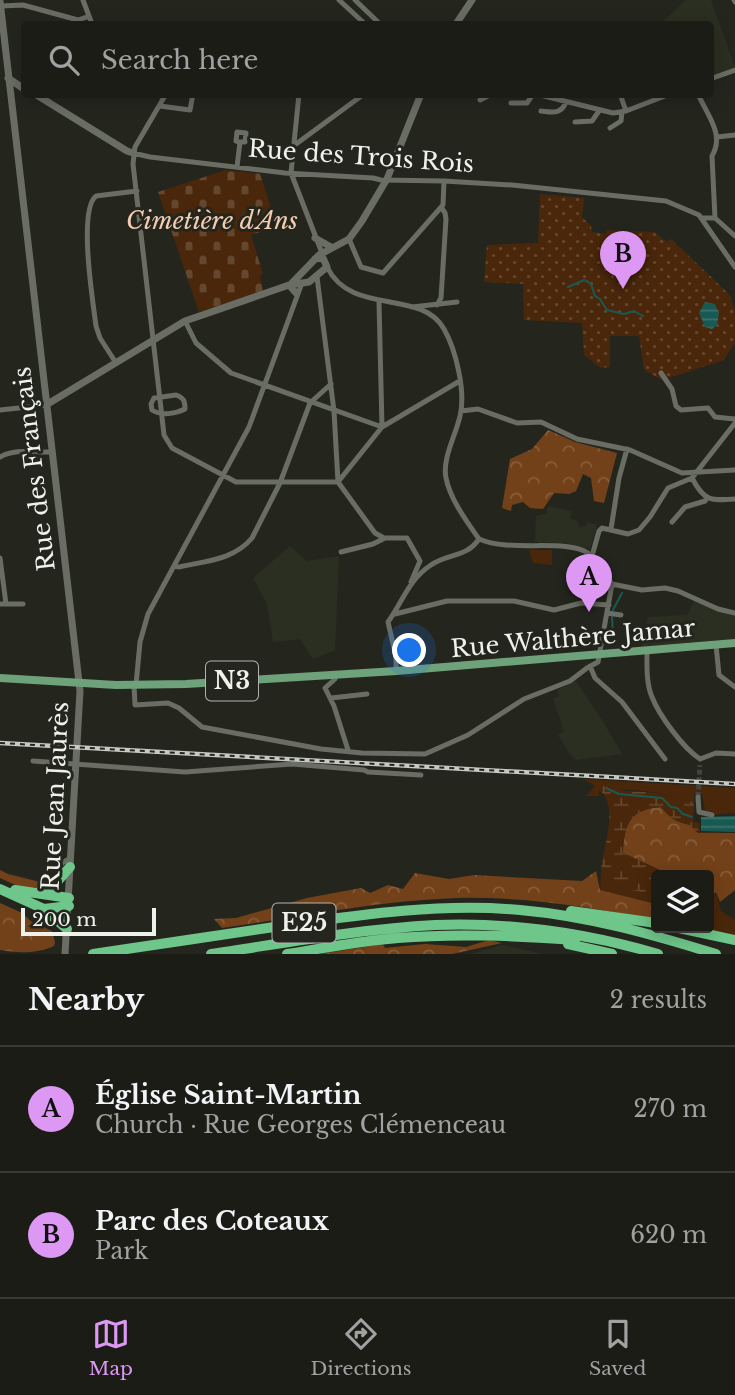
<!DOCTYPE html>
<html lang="en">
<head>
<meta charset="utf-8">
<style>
	:root { --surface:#1b1c16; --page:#282923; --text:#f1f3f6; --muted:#a0a1a1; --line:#393a35; --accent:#dd98f3 }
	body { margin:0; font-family:"Libre Baskerville",serif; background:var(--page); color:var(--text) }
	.controls { position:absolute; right:21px; bottom:21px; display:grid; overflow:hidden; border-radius:7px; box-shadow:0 4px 18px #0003 }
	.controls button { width:63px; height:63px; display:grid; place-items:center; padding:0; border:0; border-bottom:2px solid var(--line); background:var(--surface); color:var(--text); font:35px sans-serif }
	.scale { position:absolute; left:21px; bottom:18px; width:135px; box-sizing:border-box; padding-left:7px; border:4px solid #eff1eb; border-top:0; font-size:19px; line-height:24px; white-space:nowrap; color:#eff1eb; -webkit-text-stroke:5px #24261e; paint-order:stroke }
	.you { position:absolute; left:410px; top:651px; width:24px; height:24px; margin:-18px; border:5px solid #fff; border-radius:50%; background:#1a73e8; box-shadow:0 0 0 10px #1a73e833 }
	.badge { display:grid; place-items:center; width:46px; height:46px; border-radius:50%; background:var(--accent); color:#111; font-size:23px; font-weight:700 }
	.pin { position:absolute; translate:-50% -58px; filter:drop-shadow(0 2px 4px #0008) }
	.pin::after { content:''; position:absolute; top:37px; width:24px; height:21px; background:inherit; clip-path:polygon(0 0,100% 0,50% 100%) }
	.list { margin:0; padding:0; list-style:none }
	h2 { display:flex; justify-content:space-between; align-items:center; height:91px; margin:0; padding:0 28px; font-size:30px }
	h2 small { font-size:23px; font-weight:400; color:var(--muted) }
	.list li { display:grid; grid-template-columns:46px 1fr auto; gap:21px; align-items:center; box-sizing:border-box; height:126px; padding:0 28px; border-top:2px solid var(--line) }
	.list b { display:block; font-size:26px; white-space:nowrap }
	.list p { margin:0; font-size:23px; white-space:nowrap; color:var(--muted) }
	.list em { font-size:23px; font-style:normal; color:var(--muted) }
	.icon { flex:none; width:38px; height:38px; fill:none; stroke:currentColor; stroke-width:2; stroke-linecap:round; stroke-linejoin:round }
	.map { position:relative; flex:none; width:735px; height:954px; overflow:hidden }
	.search { position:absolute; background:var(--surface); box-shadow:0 4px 18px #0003; left:21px; right:21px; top:21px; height:77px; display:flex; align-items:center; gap:18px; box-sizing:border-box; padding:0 24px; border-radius:7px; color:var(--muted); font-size:26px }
	.sheet { height:343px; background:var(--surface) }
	nav { display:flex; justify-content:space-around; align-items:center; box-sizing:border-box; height:98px; border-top:2px solid var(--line); background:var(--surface); font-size:19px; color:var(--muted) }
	nav a { display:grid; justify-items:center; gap:4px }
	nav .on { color:var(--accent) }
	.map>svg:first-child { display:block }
	.built { fill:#2b2f21 }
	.green { fill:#4a270a }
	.forest { fill:url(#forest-crowns) }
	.wetland { fill:url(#wetland-marsh) }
	.cemetery { fill:url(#cemetery-stones) }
	.park { fill:url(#park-dots) }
	.water { fill:url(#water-rules) }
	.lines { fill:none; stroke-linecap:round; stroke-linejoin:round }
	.stream { stroke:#185a53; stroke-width:2 }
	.street-tunnel { stroke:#42443d; stroke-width:5; stroke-dasharray:5 2.5; stroke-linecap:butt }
	.street { stroke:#6a6d63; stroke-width:5 }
	.secondary { stroke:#6a6d63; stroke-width:7 }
	.primary { stroke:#6da27a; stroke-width:8 }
	.highway { stroke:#6fc68a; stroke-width:10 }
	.rail-casing { stroke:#c7c9c2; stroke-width:4.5 }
	.rail { stroke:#24261e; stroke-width:2; stroke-dasharray:5; stroke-linecap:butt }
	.labels { text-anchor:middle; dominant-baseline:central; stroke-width:6; stroke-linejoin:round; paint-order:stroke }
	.shield { fill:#24261e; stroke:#b2b4ae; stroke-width:2 }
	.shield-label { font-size:23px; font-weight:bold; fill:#eff1eb }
	.street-label { font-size:24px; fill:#eff1eb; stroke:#24261e }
	.park-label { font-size:24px; font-style:italic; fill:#f3ccb2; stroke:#24261e }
</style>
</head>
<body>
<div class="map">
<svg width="735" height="954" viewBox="0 0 735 954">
	<defs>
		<pattern id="forest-crowns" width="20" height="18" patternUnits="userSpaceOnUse" patternTransform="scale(1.75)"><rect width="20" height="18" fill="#734119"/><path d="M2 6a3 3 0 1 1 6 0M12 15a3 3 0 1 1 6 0" fill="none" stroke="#875d3b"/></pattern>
		<pattern id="wetland-marsh" width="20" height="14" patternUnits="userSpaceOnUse" patternTransform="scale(1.75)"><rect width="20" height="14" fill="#4a270a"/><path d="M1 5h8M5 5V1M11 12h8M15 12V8" fill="none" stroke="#64472e"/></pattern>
		<pattern id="cemetery-stones" width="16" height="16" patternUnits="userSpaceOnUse" patternTransform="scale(1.75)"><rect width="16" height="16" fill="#4a270a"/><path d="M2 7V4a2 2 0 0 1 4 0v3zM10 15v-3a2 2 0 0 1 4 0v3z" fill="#64472e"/></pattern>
		<pattern id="park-dots" width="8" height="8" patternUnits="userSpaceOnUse" patternTransform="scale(1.75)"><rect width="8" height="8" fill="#4a270a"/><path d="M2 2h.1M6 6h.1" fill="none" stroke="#64472e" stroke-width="1.8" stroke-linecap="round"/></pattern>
		<pattern id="water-rules" width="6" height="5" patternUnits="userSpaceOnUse" patternTransform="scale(1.75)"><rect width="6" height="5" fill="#185a53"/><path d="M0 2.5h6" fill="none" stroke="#3a726c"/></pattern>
	</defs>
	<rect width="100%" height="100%" fill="#24261e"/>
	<path class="built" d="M686 0H711L735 67 711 77 710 24H660Z
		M548 506 572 511 570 518 578 521 579 527 586 526 587 522 597 525 590 549 565 543 535 542 536 516 546 514Z
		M290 546 307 561 339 556 335 650 313 659 300 639 273 642 267 604 253 578Z
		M695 600 735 615V639L641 647 648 617 687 615Z
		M576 681 604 723 622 754 576 760 569 753 558 735 564 731 553 699 559 696 557 690Z
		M502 945 543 954H471Z"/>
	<path class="green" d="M529 550H552V565L533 563Z
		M583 779 735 788V813L712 815 705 810 702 794H694V803C666 791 629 788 599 790V796H586L595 786Z
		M601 871 617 886 656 896V904L600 890Z
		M716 892 721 911 735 920V938L702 928H709V896Z"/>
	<path class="forest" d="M548 430 575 442 617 453 604 503 594 501 591 478 583 474 576 491 569 494 554 493 543 509 530 508 523 502 512 505 511 511 502 508 510 459 532 449Z
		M661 807C670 818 676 822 690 825L698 833H735V890L720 902 716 892 709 896V875H666L662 871 623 853C624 824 630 809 661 807Z
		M0 870 8 874 48 884C29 892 19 887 0 878Z
		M596 871 600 890 656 904V920C591 907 522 896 455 898 377 901 299 917 222 928L214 919 236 918 307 898 361 888 370 893 388 885 403 889 415 873 449 879 474 875 582 881Z
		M0 903 22 913 32 922 52 931 55 942 54 946C36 954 18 953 0 950Z
		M489 940 502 943 452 954H320L383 944 385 948 425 944 466 947Z"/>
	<path class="wetland" d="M600 786C610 785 617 790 627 791 650 792 672 793 694 803L693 822 699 823 700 832 735 833H698L690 825C676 822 670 818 661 807 630 809 624 824 623 853L662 871 666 875H656V896L617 886 601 871C603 847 620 805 599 790Z"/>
	<path class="cemetery" d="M226 170 260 174 277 226 251 235 263 274 260 276 263 291 199 312 158 192Z"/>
	<path class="park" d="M540 194 584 198 582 217 591 226 592 232 606 234 607 230 654 232 667 242 671 239 729 294 735 310V342L724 360 662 380 644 370 639 336H610V367L601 368 584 355 582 323 524 320 523 284 484 282 487 245 538 243Z"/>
	<path class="water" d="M705 302 715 304 719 314 717 325 712 329 705 327 699 313Z
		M735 816V832L701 831V817Z"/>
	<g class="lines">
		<path class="stream" d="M568 287 584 280C593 283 592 288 595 296L600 299 607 310 624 314 634 311 643 316
			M613 610 622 593
			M612 616 613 637
			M606 788 619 794 662 798 671 807 677 808 683 814 692 817"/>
		<path class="street-tunnel" d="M364 766 365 759
			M698 797 700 765"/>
		<path class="street" d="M83 0 92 24
			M339 0 365 24
			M355 0 380 24
			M734 0 735 2
			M1 6 23 5 78 20 87 17
			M710 79 735 70
			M166 94 135 147 133 164 164 435 172 448 236 482H338
			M299 94 291 173 322 253
			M536 94 613 113 626 111 670 94
			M620 94 626 111
			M698 94C707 115 725 134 712 156L715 218
			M480 100 492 94
			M511 103H527L533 94
			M160 106 190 110 193 94
			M541 111C552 112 561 115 566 102
			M575 122 592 121 599 111
			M610 128 621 121 622 112
			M717 137 735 135
			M292 147 364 94
			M133 153 150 157 285 173 373 178 381 180 444 181 512 185 666 201 699 215 735 267
			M237 167 240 142H245L246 133 237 132 236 141 240 142
			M703 218H715L735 236
			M349 239 361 267 383 273 443 205 444 181
			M327 267C352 317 421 288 444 329 456 350 466 392 460 416 456 435 442 458 446 478 450 499 467 522 479 539 511 553 566 538 588 553 598 560 605 574 612 584L642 590 665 588 678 591 718 609 735 613
			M317 277 334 411 338 482
			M379 302 382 427
			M437 305 441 298 446 219 445 213 441 207
			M412 307 457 302
			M185 321 196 343 231 373 382 427
			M116 363 100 338 96 326C93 302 78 210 96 196L137 191
			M661 373 672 389 676 406 681 410 708 408 715 417 735 419
			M176 395C184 398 185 401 185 409 175 414 161 416 152 410L151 404 154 398Z
			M0 410 46 405
			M461 411 478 409 517 423 541 422 577 439 630 450 682 473 735 470
			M0 457C16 448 34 453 52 452
			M692 478C704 501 710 501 735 499
			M338 482 382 427 458 382
			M338 482 375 533 384 538H407L420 561 411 582
			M672 522 685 507 705 501 707 498
			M611 529 619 478 627 449
			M341 552 373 544 385 538
			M592 556 599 531 602 528 628 534 639 530 650 517 668 488 692 478 735 423
			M0 558 6 604H0
			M174 566 179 567C205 561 234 560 252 538L280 483 310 403 331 384
			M6 604H23
			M607 613 621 615
			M395 614 447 601H514L554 610 581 603 609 605
			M716 645 719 675 735 687
			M647 651C647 666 646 683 652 697 659 715 683 748 700 759
			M590 666 595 678 622 702 665 759
			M396 671V657L388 622C402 603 409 579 431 565 448 553 466 558 479 539
			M336 674 335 679 325 688 334 706 348 750
			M134 685 135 705 168 703 179 708 202 727 321 749 362 753 425 754 468 735 524 699 570 681 587 668 598 662 612 584
			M136 685 140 642 148 614 249 427 302 283
			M331 698 367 694
			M700 759 716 753 735 754
			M33 761 185 772 292 764 364 770 368 772 421 775
			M698 797 699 812 712 815
			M55 878 62 863 71 858"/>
		<path class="secondary" d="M0 1 80 691 65 954
			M456 24 472 0
			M8 78 24 89
			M35 94 127 151 133 153
			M315 238 331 247
			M292 283 319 255 349 239 362 221 387 179 421 94
			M289 285 296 293
			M46 405 185 321 289 285 309 282 327 267 323 258 315 259"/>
		<path class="primary" d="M0 678 116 685 186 684 396 671 735 643"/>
		<path class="highway" d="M0 889 44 909 67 929
			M15 890 69 898
			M39 892 55 884 70 867
			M44 909 69 906
			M571 911 656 923
			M679 928 735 940
			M568 944 612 954
			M93 954C158 944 223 935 288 925 365 914 442 903 520 910 588 916 651 934 716 954
			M211 954C285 943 360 929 435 925 510 922 586 933 658 954
			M287 954C324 948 361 941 398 938 457 933 516 936 575 940"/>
		<g class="rail-casing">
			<path id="rail" d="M0 743 735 784"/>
		</g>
		<use href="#rail" class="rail"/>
	</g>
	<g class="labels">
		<g class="shield">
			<rect x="206" y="661.5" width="52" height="39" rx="5"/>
			<rect x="272.5" y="903.5" width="63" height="39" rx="5"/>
		</g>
		<g class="shield-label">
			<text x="232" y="681">N3</text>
			<text x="304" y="923">E25</text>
		</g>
		<g class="street-label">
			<text transform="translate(361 156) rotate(4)">Rue des Trois Rois</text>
			<text transform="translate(34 469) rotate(-97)">Rue des Français</text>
			<text transform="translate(573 638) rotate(-5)">Rue Walthère Jamar</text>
			<text transform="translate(55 796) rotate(-87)">Rue Jean Jaurès</text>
		</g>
		<g class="park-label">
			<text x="212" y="220">Cimetière d'Ans</text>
		</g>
	</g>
</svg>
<div class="controls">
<button><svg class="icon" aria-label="layers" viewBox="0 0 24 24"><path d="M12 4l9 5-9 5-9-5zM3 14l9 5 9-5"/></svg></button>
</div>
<div class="scale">200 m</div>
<div class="you"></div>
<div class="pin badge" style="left:589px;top:612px">A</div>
<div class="pin badge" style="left:623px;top:289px">B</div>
<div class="search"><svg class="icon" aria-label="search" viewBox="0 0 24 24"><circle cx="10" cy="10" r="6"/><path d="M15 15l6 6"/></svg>Search here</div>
</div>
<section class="sheet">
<h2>Nearby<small>2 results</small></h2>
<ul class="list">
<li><span class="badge">A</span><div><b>Église Saint-Martin</b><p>Church · Rue Georges Clémenceau</p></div><em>270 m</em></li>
<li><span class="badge">B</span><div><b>Parc des Coteaux</b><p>Park</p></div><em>620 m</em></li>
</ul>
</section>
<nav>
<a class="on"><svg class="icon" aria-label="map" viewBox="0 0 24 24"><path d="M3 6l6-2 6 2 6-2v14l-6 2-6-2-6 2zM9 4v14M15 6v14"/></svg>Map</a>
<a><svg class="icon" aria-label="directions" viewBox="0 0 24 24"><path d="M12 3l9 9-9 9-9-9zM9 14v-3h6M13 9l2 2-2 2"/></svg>Directions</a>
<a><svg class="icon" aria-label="saved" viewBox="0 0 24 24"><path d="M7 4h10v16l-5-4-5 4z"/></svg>Saved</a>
</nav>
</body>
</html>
